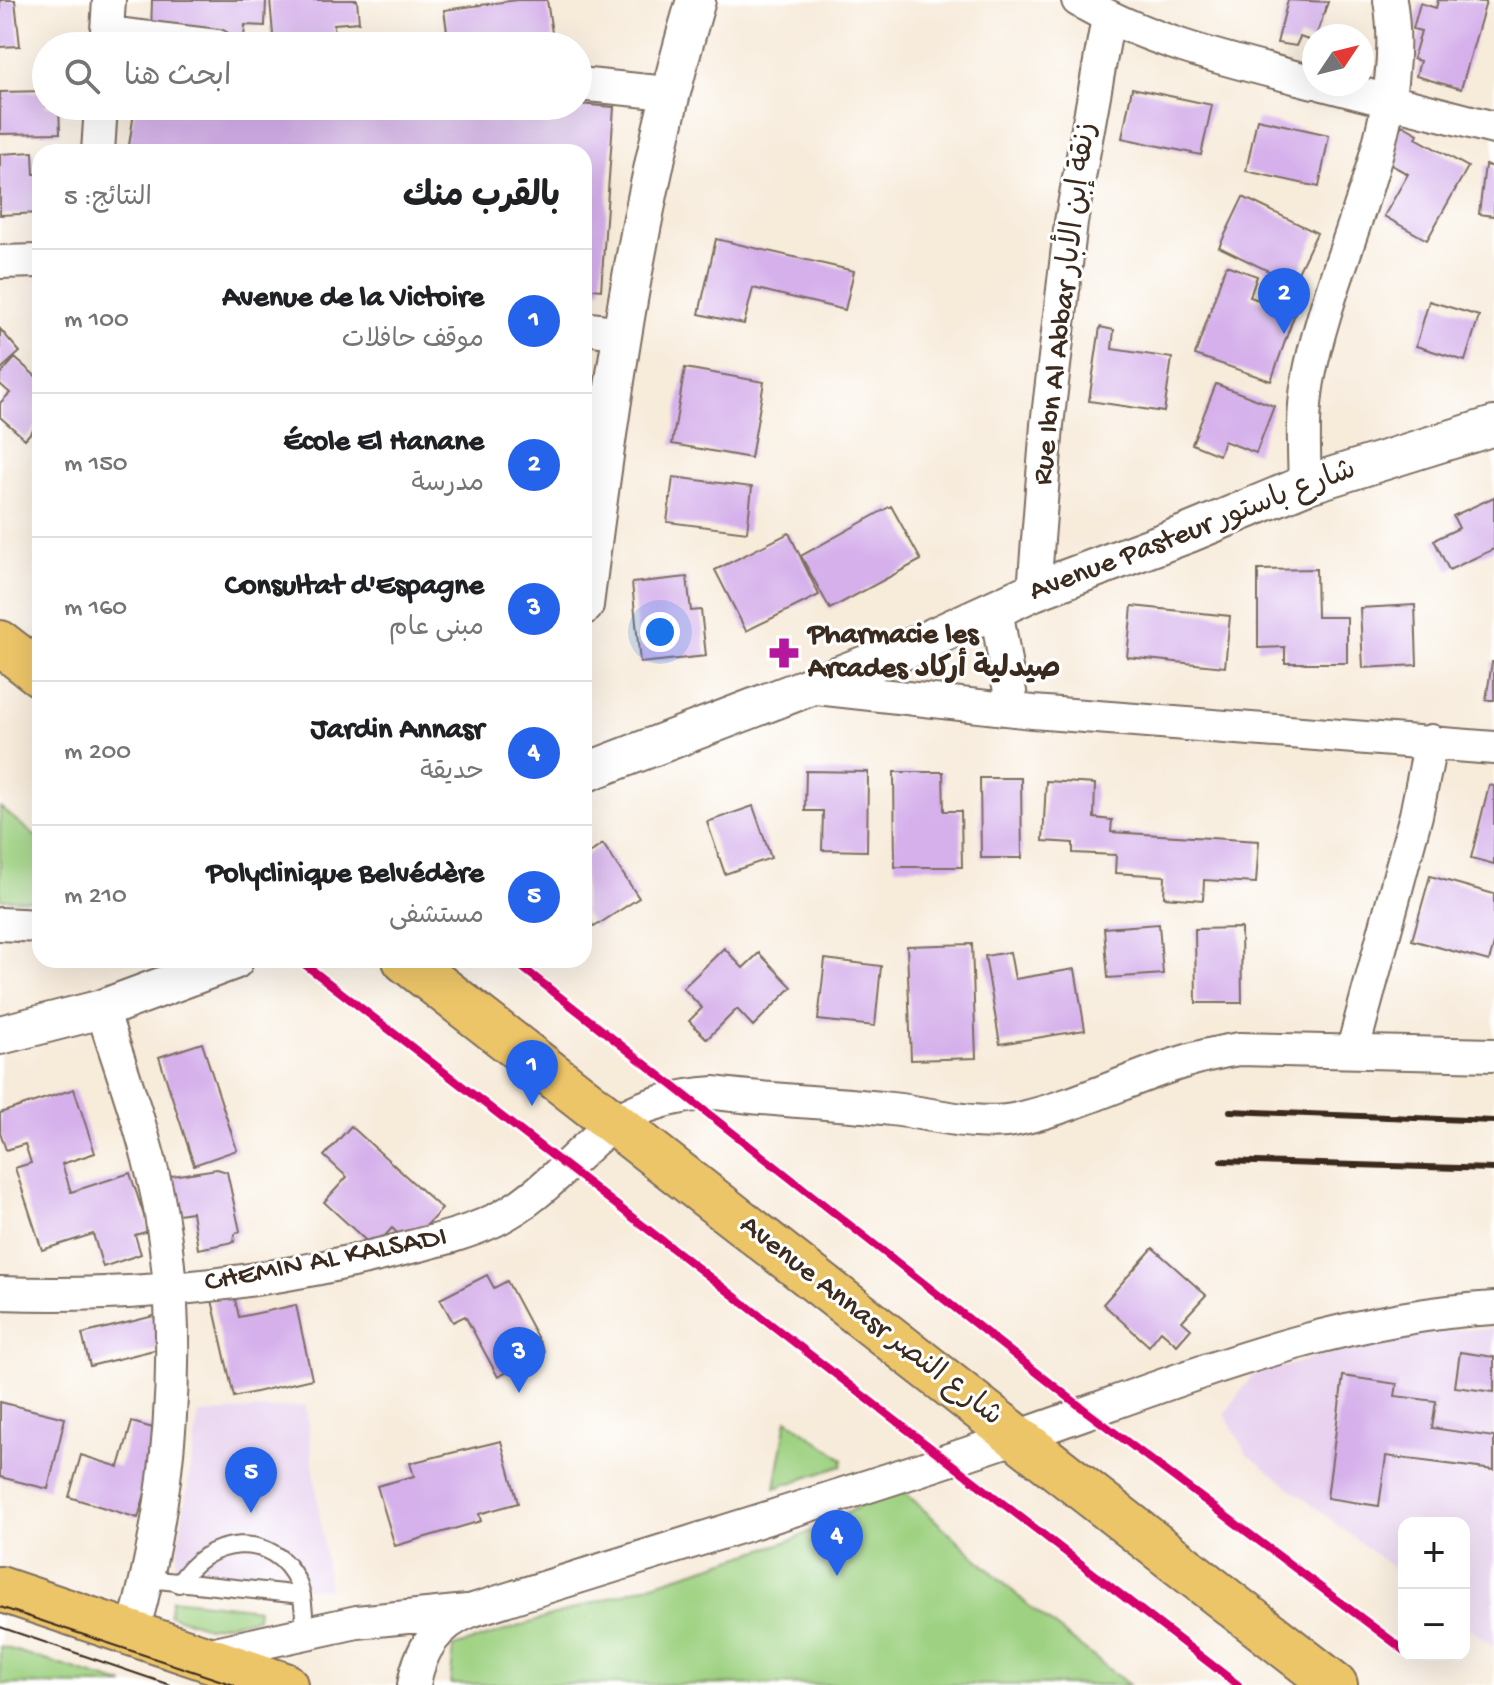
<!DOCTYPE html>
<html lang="ar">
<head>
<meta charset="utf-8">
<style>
	:root { --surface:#fff; --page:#f2f2f2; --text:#202124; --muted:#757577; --line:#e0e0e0; --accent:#2563eb }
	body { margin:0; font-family:"Gochi Hand","Playpen Sans Arabic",sans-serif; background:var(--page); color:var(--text); direction:rtl }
	.controls { position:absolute; right:24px; bottom:24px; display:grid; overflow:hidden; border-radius:16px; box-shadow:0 8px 32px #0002 }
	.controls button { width:72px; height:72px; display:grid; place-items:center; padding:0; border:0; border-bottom:2px solid var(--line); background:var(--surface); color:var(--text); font:40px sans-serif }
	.compass { position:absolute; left:1302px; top:24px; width:72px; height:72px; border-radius:50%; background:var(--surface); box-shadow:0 8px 32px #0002; rotate:55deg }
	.you { position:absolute; left:660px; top:632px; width:28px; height:28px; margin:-20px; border:6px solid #fff; border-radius:50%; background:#1a73e8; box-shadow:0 0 0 12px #1a73e833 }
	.badge { display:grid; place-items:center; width:52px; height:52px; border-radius:50%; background:var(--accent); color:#fff; font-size:26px; font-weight:700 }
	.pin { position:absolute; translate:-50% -66px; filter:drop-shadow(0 2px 4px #0008) }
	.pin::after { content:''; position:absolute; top:42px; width:28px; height:24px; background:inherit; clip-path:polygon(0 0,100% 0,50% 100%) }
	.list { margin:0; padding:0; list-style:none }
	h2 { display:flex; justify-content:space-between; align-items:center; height:104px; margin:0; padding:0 32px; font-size:34px }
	h2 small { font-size:26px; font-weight:400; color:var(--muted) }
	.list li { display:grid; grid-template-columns:52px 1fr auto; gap:24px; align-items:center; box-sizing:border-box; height:144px; padding:0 32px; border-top:2px solid var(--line) }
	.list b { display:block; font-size:30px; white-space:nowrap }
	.list p { margin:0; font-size:26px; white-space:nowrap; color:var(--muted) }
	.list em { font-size:26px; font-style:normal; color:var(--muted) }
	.icon { flex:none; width:44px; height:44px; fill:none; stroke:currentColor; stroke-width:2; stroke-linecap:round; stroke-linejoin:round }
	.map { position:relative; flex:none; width:1494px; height:1685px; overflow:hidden; direction:ltr }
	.search { position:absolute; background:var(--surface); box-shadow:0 8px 32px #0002; left:32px; top:32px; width:560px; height:88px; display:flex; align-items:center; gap:20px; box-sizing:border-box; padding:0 28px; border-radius:44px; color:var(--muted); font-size:30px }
	.panel { position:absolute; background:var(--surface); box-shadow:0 8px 32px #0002; left:32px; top:144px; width:560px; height:824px; border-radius:24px; direction:rtl }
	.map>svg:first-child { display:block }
	.built { fill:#e8d2ef }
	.green { fill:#9ed181; stroke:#6c7e50; stroke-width:2 }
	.building { fill:#d5b0eb }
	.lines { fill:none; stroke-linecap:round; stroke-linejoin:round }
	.service-casing { stroke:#7d6e60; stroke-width:20 }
	.minor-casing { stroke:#7d6e60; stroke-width:36 }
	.tertiary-casing { stroke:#7d6e60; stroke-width:42 }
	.primary-casing { stroke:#7d6e60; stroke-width:48 }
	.service { stroke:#fff; stroke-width:16 }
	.minor { stroke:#fff; stroke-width:32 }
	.tertiary { stroke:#fff; stroke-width:38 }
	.primary { stroke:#edc569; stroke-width:44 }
	.tram { stroke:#3b2a1e; stroke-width:2 }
	.rail { stroke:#3b2a1e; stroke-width:6 }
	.cycleway-casing { stroke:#fff; stroke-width:13 }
	.cycleway { stroke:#d6006c; stroke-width:8 }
	.labels { text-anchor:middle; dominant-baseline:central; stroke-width:6; stroke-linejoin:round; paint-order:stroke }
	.street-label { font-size:30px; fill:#3b2a1e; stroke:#fff }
	.poi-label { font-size:30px; font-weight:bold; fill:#3b2a1e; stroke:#fff; text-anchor:start }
</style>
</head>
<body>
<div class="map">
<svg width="1494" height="1685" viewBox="0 0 1494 1685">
	<rect width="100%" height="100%" fill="#fff"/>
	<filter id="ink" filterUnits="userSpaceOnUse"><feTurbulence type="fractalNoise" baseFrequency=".0125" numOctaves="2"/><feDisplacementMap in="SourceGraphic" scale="16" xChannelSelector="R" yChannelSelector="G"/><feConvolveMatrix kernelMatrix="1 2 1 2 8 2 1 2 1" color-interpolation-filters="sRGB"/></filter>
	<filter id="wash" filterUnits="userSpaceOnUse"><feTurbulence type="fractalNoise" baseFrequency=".006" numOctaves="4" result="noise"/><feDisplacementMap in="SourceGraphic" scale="32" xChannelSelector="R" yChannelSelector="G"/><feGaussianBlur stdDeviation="1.8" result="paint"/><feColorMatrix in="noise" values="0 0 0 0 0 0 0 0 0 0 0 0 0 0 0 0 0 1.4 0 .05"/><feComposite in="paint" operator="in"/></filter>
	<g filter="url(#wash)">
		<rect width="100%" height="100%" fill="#f7ebda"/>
		<path class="built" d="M1494 1329V1647L1464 1624V1523H1404V1577L1247 1454 1225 1414 1252 1376 1413 1330Z
			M306 1406 329 1589 173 1579 199 1414Z"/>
		<path class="green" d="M0 807 40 840V900L0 899Z
			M787 1419 843 1459 842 1466 775 1488Z
			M899 1487 1030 1607 1129 1685 450 1684 454 1647 795 1539Z
			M172 1599 258 1609 257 1618 207 1627 169 1615Z
			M0 1646 125 1685 0 1684Z"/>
		<g id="blocks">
			<path class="building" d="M0 0H15L20 46 0 47Z
				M152 0H266L265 26 245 25 244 39 151 34Z
				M270 0H357L359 22 334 24 335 41 274 46Z
				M517 0H547L554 46H449L444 10Z
				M1288 0 1328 2 1314 42 1300 37 1296 46 1277 43Z
				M1438 0 1486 2 1461 89 1416 76 1420 61 1413 59 1421 31 1413 29 1420 3 1436 8Z
				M1132 88 1212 105 1201 155 1122 138Z
				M46 91V106H59L60 133 0 134V92Z
				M578 104 614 107 601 290 584 288V152H128L135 106Z
				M1257 119 1329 135 1319 187 1246 171Z
				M1402 125 1418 134 1416 138 1468 167 1427 240 1384 216 1408 174 1382 160Z
				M33 152 34 174H40V213L0 215V154Z
				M1485 165 1494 167V216L1479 214Z
				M1243 197 1317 233 1293 283 1219 247Z
				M716 239 854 271 845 310 753 288 744 324 699 314Z
				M1226 265 1257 276 1250 297 1295 313 1271 381 1195 355Z
				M1429 301 1479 316 1465 361 1416 346Z
				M1100 327 1114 330 1112 349 1172 358 1164 412 1089 401Z
				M0 329 20 352 0 370Z
				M15 358 40 380V422L25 439 0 417V403L10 393 0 384V375Z
				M685 368 764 382 751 458 672 444Z
				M1216 384 1274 406 1256 453 1224 441 1219 455 1192 444Z
				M673 477 752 487 747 532 667 522Z
				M1494 497V549L1449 570 1434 540 1459 528 1453 516Z
				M891 506 921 560 830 609 801 556Z
				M789 533 819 595 746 631 715 570Z
				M1316 569 1317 617H1347V663H1285V647L1258 648V570Z
				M687 577 691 611 701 610 706 656 640 663 632 583Z
				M1415 605 1417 665 1363 668 1360 608Z
				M1132 606 1230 616 1225 667 1127 657Z
				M1492 662H1494V700H1486Z
				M806 771 868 772 867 851 822 850 823 811H805Z
				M894 772H943L944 811H961L962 867H895Z
				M980 778H1021L1022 858H981Z
				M1046 781 1095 784 1094 818 1112 820 1111 832 1259 841 1256 883 1204 880 1203 900 1164 897 1165 876 1115 873 1116 855 1073 853V843L1043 841Z
				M1489 785 1494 786V864L1471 858Z
				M753 806 771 858 725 874 707 822Z
				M603 844 639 898 594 927 584 912V857Z
				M1430 876 1494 894V944L1489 961 1412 940Z
				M1159 924 1163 974 1108 978 1104 928Z
				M1241 928 1242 1003H1196L1195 929Z
				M972 944 976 1058 911 1060 907 946Z
				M724 948 743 968 759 953 792 987 753 1026 737 1009 707 1039 689 1021 702 1008 683 988Z
				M1010 952 1015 979 1075 969 1085 1030 1000 1044 985 956Z
				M825 959 881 966 875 1026 818 1020Z
				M202 1043 237 1150 194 1165 159 1057Z
				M74 1089 95 1153 62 1164 71 1192 130 1173 149 1231 135 1235 141 1254 103 1267 93 1234 42 1250 15 1168 31 1163 25 1144 6 1150 0 1132V1113Z
				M351 1126 442 1209 409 1244 392 1228 374 1248 324 1202 347 1177 324 1156Z
				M217 1169 227 1172 240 1231 235 1234 234 1242 198 1249 192 1212 171 1215 165 1177Z
				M1153 1248 1206 1295 1182 1321 1191 1329 1177 1345 1161 1331 1149 1346 1103 1304Z
				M487 1275 494 1288 507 1281 545 1352 498 1377 465 1316 453 1322 440 1299Z
				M234 1295 239 1317 296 1305 312 1379 234 1397 212 1300Z
				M154 1316 162 1348 90 1366 82 1334Z
				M1460 1352 1494 1357V1392L1455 1387Z
				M1343 1376 1397 1384 1395 1396 1436 1401 1432 1428 1494 1437V1470L1386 1456 1379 1506 1327 1498Z
				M0 1402 65 1418 48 1489 0 1477Z
				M132 1422 163 1431 138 1518 69 1497 81 1455 119 1467Z
				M501 1441 518 1503 479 1514 481 1521 395 1546 377 1486 414 1476 410 1463Z"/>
		</g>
	</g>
	<g filter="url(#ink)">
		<use href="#blocks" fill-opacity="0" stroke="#7d6e60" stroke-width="2"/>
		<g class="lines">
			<g class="service-casing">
				<path id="service" d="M148 1579 302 1595
					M179 1584C205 1537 274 1528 298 1583 304 1598 304 1616 305 1632"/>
			</g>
			<g class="minor-casing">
				<path id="minor" d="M1078 0C1148 42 1235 62 1314 82
					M107 33 217 46
					M106 46 109 0
					M578 84 668 93
					M1323 84 1494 128
					M98 152 101 106
					M0 262 40 261
					M584 328 623 333
					M1305 485C1304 451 1302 415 1308 381 1330 258 1411 126 1390 0
					M1034 591 1047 425 1071 222 1108 18
					M996 608 1013 710
					M808 687 1033 712 1494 748
					M0 924 40 926
					M102 1009C123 1076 149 1144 161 1214 184 1348 170 1502 133 1631
					M1353 1049 1416 815 1431 741
					M0 1293C131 1298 264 1284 391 1252 426 1243 461 1236 495 1220 542 1197 572 1157 612 1125 638 1104 682 1095 715 1093 773 1101 832 1102 891 1109 931 1113 979 1128 1018 1119 1095 1102 1158 1061 1239 1049L1494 1055
					M201 1656 357 1622 467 1611
					M414 1685C419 1651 437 1624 470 1611 652 1553 837 1499 1017 1437 1172 1384 1328 1317 1494 1308"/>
			</g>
			<g class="tertiary-casing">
				<path id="tertiary" d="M584 605C610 402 638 196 696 0
					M584 773 910 648 1034 591 1189 533 1305 485 1494 426
					M0 1035 102 1009 234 960"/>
			</g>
			<g class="primary-casing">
				<path id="primary" d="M0 643 40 674
					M405 960 1335 1685
					M0 1589 285 1685"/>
			</g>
			<use href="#service" class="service"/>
			<use href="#minor" class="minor"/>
			<use href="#tertiary" class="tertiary"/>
			<use href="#primary" class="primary"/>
			<path class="tram" d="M0 1607 234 1685
				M0 1627 170 1685"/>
			<path class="rail" d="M1230 1111 1494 1121
				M1221 1161 1494 1169"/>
			<g class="cycleway-casing">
				<path id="cycleway" d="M299 960 1238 1685
					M513 960 1086 1411 1404 1650"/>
			</g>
			<use href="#cycleway" class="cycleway"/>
		</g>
	</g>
	<defs>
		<g id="pharmacy-bare" transform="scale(2.4)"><path d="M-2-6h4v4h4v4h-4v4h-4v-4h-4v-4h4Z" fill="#b5179e" stroke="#fff" stroke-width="2.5" paint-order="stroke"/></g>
	</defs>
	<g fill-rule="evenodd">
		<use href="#pharmacy-bare" x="784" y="653"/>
	</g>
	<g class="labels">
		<g class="street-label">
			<text transform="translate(1066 304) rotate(-83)">Rue Ibn Al Abbar زنقة إبن الأبار</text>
			<text transform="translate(1193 532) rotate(-21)">Avenue Pasteur شارع باستور</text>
			<text transform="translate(326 1261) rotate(-11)">CHEMIN AL KALSADI</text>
			<text transform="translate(870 1322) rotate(38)">Avenue Annasr شارع النصر</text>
		</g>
		<g class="poi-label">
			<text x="808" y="636">Pharmacie les<tspan x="808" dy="34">Arcades صيدلية أركاد</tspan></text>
		</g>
	</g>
</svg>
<div class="controls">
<button>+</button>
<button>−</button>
</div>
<svg class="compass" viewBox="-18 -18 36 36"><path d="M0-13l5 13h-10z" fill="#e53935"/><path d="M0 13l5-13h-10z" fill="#757577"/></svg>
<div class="you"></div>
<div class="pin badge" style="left:532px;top:1106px">1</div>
<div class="pin badge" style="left:1284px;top:334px">2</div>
<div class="pin badge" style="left:519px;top:1393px">3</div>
<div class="pin badge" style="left:837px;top:1576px">4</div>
<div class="pin badge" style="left:251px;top:1513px">5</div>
<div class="search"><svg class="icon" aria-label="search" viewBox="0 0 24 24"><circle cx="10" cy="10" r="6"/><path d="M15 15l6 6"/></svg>ابحث هنا</div>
<section class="panel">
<h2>بالقرب منك<small>النتائج: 5</small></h2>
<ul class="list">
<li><span class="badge">1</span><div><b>Avenue de la Victoire</b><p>موقف حافلات</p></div><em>100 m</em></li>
<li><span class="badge">2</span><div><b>École El Hanane</b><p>مدرسة</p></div><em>150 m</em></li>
<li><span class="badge">3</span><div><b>Consultat d'Espagne</b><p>مبنى عام</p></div><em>160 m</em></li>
<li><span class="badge">4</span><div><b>Jardin Annasr</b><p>حديقة</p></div><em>200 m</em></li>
<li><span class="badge">5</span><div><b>Polyclinique Belvédère</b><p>مستشفى</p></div><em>210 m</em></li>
</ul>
</section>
</div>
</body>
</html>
